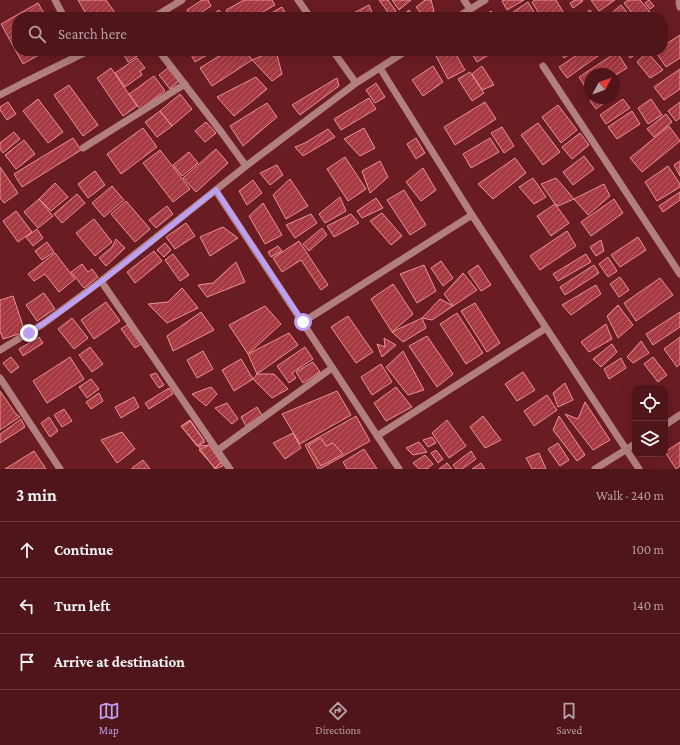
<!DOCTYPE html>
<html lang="en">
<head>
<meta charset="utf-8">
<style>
	:root { --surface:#50151a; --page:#561e23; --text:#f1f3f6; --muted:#b49fa2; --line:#673439; --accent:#bca0f2 }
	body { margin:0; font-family:"Crimson Pro",serif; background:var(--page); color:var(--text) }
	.controls { position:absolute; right:12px; bottom:12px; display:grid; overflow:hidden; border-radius:8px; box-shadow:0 4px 16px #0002 }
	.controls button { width:36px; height:36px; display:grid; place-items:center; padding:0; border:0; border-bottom:1px solid var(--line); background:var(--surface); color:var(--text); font:20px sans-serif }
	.compass { position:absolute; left:584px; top:68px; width:36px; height:36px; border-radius:50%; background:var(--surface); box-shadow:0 4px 16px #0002; rotate:49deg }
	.stop { position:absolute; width:12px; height:12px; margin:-9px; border:3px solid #bca0f2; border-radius:50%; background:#fff }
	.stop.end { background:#bca0f2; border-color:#fff; box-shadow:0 1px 4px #0008 }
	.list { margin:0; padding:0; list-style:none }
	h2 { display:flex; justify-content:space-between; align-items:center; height:52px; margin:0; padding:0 16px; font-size:17px }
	h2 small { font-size:13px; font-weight:400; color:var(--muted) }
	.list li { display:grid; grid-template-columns:26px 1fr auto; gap:12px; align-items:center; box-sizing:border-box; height:56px; padding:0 16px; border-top:1px solid var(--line) }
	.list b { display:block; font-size:15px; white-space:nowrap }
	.list em { font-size:13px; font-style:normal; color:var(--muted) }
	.icon { flex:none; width:22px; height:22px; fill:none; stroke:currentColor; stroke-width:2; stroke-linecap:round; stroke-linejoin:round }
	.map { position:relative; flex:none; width:680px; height:469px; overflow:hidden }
	.search { position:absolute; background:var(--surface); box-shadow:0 4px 16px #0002; left:12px; right:12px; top:12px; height:44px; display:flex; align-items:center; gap:10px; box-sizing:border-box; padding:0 14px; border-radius:16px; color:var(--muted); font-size:15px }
	.sheet { height:220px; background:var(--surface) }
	nav { display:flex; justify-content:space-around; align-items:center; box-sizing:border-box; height:56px; border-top:1px solid var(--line); background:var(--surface); font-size:11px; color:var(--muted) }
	nav a { display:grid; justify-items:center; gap:2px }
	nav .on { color:var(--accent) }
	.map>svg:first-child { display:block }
	.building { fill:url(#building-hatch); stroke:#eb9192 }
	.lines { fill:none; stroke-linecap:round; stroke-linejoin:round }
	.minor { stroke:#b27f7e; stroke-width:7 }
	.route { stroke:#bca0f2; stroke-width:5 }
</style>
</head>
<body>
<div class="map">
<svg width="680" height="469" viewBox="0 0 680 469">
	<defs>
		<pattern id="building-hatch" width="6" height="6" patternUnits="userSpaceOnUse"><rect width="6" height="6" fill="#a63941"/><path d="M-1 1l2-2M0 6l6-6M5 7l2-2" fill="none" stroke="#b75d64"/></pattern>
	</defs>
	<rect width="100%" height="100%" fill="#6a1c23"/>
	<path class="building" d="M78 0H106L118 17H88Z
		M202 0H208L211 6 194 17H191L187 10Z
		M244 0H272L275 5 254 17H230L226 10Z
		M379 0H388L396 11 390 15Z
		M392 0H411L399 10Z
		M425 0H431L434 11 427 17H424L416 7Z
		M505 0H524L507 10 502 1Z
		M535 0H556L565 15 561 17H541L532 2Z
		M575 0H582L583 1 573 8 570 3Z
		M591 0H615L599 11Z
		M628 0H640L651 13 646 17H635L624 3Z
		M649 0 654 6 650 9 645 3Z
		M528 2 537 17H516L513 12Z
		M38 3 46 17H17V51H46L23 64 1 24Z
		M369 5 374 17H346Z
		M621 5 631 17H607Z
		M282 7 288 17H264Z
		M219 10 224 17H209Z
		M409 10 414 17H400Z
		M590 10 595 17H581Z
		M491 11 495 17H489L487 14Z
		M680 35V58L666 67 655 51H663V46Z
		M122 51H145L128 62Z
		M189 51H214L195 62Z
		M227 51H246L252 60 212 86 200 68Z
		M273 51H276L282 74 272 81 252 60Z
		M441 51H445V53L449 51H454L465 70 448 79 435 54Z
		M470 51H490L492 53 477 62Z
		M560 51H575L564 58Z
		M583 51H605L567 78 559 67Z
		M626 51H641L630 58Z
		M617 52 627 68 614 76V74H590V92L589 93 579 77Z
		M647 52 663 70 650 78 637 62Z
		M137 58 145 68 140 71 142 75 125 87 115 73Z
		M433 66 443 82 423 96 412 80Z
		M482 66 494 85 482 90 472 74Z
		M111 68 137 106 123 116 97 78Z
		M168 68 179 81 170 89 159 75Z
		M680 69V89L664 100 654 87Z
		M470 72 484 93 472 101 458 79Z
		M154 76 165 91 140 109 129 94Z
		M256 77 267 89 234 116 217 97Z
		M337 78 339 86 300 115 292 105Z
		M376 83 385 97 375 103 366 90Z
		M69 85 98 125 83 136 54 95Z
		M180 94 192 109 172 126 160 111Z
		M369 98 376 109 341 130 334 119Z
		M595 98H602L605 102 596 109 590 101Z
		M38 99 63 132 48 143 23 111Z
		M623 99 630 108 606 124 600 115Z
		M651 99 662 115 648 124 638 108Z
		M8 102 16 114 7 120 0 110V107Z
		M485 102 496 119 455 145 444 127Z
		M680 102V118L676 121 668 111Z
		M267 103 277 117 243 146 230 126Z
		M558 105 577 130 561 143 542 117Z
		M160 111 172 126 157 137 145 122Z
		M632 111 640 124 617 139 608 127Z
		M666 114 672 122 654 137 647 129Z
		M206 122 216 133 205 142 195 131Z
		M538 123 560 152 543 165 521 135Z
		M669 126 680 141 642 172 630 158Z
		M502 127 514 146 504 153 491 133Z
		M143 128 157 147 121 174 107 154Z
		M364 128 375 148 360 156 344 139Z
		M328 129 335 137 303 156 295 147 305 143Z
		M14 132 20 139 3 153 0 149V143Z
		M580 133 589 145 572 159 562 147Z
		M73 138 81 150 22 187 14 174Z
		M416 138 425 153 416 159 407 144Z
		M490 138 499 152 471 168 463 154Z
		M24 140 35 154 16 169 5 155Z
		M216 149 228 163 196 192 183 178Z
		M160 150 190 189 173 202 143 163Z
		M189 152 198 163 182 176 173 165Z
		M584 156 594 169 573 185 563 172Z
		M345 157 366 189 348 201 327 169Z
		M515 158 526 173 493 199 478 184Z
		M380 161 388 177 370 193 362 171Z
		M680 161V176L674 165Z
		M277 165 283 175 270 185 260 173Z
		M668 166 680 184V187L657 201 645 182Z
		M0 167 18 193 4 203 0 198Z
		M423 168 436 190 421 201 406 182Z
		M95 171 105 185 88 198 78 184Z
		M533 178 546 197 534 204 519 187Z
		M556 178 574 199 558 206 555 204 541 184Z
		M290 179 308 206 286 219 273 195Z
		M253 180 262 193 247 205 239 191Z
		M55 183 68 197 51 211 39 199Z
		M604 184 610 196 588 215 574 199Z
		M112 186 124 200 104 217 92 203Z
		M404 190 426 225 410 235 387 200Z
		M680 192V200L663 212 659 206Z
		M77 194 85 203 62 223 54 214Z
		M340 197 346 211 325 223 319 214Z
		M376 198 383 208 362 218 357 211Z
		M39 199 53 216 38 228 24 212Z
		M614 199 623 213 591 236 581 222Z
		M126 201 150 229 135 242 111 214Z
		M263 203 282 235 265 244 249 216Z
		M555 204 569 223 551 236 537 216Z
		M167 206 173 214 156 228 149 220Z
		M16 211 32 232 18 242 3 221Z
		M382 213 402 236 391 245 370 221Z
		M311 214 317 223 295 238 286 225Z
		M351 214 359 223 334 237 327 226Z
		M94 219 112 242 95 256 76 233Z
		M186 223 195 236 175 249 166 237Z
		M223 227 238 238 210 256 200 237Z
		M322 228 327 235 309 251 303 244Z
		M37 229 43 238 33 246 26 237Z
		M567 231 576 246 540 270 530 256Z
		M638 237 646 250 620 267 611 255Z
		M116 239 125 248 106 266 99 258 112 247Z
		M601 240 604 251 596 256 590 247Z
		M299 241 328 285 321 290 301 260 282 272 273 258Z
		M47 242 54 252 42 260 35 251Z
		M165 243 171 250 164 257 157 250Z
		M278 246 282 251 271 257 268 252Z
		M154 251 162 261 135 283 127 272Z
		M55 253 75 279 59 292 45 274 34 281 28 274Z
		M173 254 189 275 180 281 165 260Z
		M586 254 591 262 558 281 553 274Z
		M608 257 617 271 608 277 599 264Z
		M441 261 453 278 443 286 431 268Z
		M236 262 245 282 207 297 198 285 213 283Z
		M82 264 88 272 92 269 98 277 84 288 71 272Z
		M424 265 436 291 417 303 400 274Z
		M478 265 491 285 481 291 468 272Z
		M594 265 599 273 565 295 560 287Z
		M463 273 477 290 453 306 444 294Z
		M620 277 629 290 619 297 610 284Z
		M660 278 673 295 636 321 624 303Z
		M393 284 413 314 392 332 371 299Z
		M596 285 601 294 571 315 562 305Z
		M182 288 198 308 167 323 148 304 168 302Z
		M44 293 55 309 37 321 26 305 42 294Z
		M13 296 25 332 3 339 0 331V300Z
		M440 299 453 306 432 320 422 318Z
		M106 302 120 321 94 339 81 320Z
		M475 303 500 343 487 352 461 311Z
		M618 305 633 325 618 338 607 316Z
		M265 306 281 324 248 354 229 325Z
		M201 312 214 330 173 351 167 336Z
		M680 312V327L653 345 646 334Z
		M457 313 483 353 466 364 440 324Z
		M348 316 373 352 356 363 331 327Z
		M72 318 88 338 74 349 58 329Z
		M422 318 426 328 403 342 392 332Z
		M606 324 612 339 589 352 581 342Z
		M127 325 141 344 135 348 121 329Z
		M289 333 298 345 257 374 248 354Z
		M427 336 453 374 437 387 409 346Z
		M39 337 43 343 23 356 19 349Z
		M680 337V364L677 367 664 349Z
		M384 338 396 345 382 357 377 344 385 347Z
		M641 341 649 353 633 363 627 357Z
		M612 344 617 352 601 367 593 359Z
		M90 347 103 364 92 372 79 355Z
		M305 347 313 359 292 373 296 378 289 383 277 366Z
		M203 351 213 369 197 378 187 360Z
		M403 351 424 390 408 395 386 367Z
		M11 357 19 367 11 373 3 363Z
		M70 357 84 379 47 403 33 381Z
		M653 357 667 375 658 382 644 364Z
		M621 358 626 368 609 379 604 369Z
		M241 359 253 379 234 391 222 370Z
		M313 362 320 372 303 383 296 372Z
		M381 364 392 382 372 395 361 377Z
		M523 372 535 390 517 401 505 384Z
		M156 373 164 385 159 388 150 375Z
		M257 374H274L288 389 272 398 253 379Z
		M91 379 99 389 87 398 79 387Z
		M565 383 573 400 558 407 553 393Z
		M211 387 217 394 206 406 192 394Z
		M396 387 412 407 386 421 374 403Z
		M169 388 173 394 149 409 145 403Z
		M0 391 16 414 20 417 0 430Z
		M337 391 351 415 300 444 282 414Z
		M99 393 103 401 91 409 86 402Z
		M547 395 557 410 534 426 524 411Z
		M134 397 139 407 121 418 115 407Z
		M585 402 610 440 593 450 565 414 578 419Z
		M227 403 238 419 232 424 215 408Z
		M257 407 262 415 246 426 241 417Z
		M64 409 72 421 62 427 54 415Z
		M356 416 370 441 320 469H318L305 445Z
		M483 416 501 440 485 448 470 427Z
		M559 416 585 455 577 461 553 430Z
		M49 417 58 431 50 437 41 423Z
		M21 419 25 427 0 443V434Z
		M190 420 204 440 198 446 181 426Z
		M447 420 466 446 449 458 432 433Z
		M190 421 205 442 197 446 182 427Z
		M122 432 135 449 117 463 101 440Z
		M293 433 301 448 285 459 273 443Z
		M432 437 436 443 428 447 423 440Z
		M321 438 326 446 333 443 343 454 321 466 308 445Z
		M419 442 427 452 413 455 406 448Z
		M680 442V466L676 469 665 452Z
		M558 443 569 460 560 466 548 449Z
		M209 445 221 462 215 468 199 450Z
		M210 445 223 466 215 469 198 446Z
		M364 449 377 469H347L343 462Z
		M436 450 443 459 438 463 431 453Z
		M34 451 46 469H5Z
		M471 451 476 459 462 469H456L453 465Z
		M539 453 546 469H532L526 458Z
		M425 455 433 464 427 469H419L413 463Z
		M143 460 150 469H132V468Z
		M447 463 452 469H439Z
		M481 463 485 469H472Z"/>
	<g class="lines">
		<path class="minor" d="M55 0 64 17
			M298 0 310 17
			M464 0 470 9
			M680 0 679 2 680 7
			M154 17 182 0
			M458 17 485 0
			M159 51 222 133 246 166
			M333 51 356 83
			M543 66 680 274
			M380 68 472 215 639 469
			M0 95 23 83 88 51
			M83 148 185 84
			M216 191 399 469
			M101 281 230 469
			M303 322 472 215
			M0 350 43 324 101 281 246 166 356 83 406 51
			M0 378 60 469
			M665 425 680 415
			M377 436 546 328
			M218 450 332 368
			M595 469 635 444"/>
	</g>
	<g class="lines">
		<path class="route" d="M29 333C94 291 154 239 216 190L303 322"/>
	</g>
</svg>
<div class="controls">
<button><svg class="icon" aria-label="locate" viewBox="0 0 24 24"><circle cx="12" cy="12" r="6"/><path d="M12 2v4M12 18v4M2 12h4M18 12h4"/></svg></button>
<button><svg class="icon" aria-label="layers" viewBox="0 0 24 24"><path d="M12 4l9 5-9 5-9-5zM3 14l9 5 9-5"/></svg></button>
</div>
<svg class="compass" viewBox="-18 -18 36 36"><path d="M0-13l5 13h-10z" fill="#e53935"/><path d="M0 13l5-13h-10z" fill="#b49fa2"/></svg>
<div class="stop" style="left:303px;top:322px"></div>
<div class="stop end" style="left:29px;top:333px"></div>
<div class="search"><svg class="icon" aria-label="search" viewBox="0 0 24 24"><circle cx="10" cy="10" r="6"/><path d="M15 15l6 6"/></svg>Search here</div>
</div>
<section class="sheet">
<h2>3 min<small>Walk · 240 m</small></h2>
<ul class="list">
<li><svg class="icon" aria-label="ahead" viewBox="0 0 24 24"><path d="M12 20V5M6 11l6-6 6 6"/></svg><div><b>Continue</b></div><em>100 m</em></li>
<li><svg class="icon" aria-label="left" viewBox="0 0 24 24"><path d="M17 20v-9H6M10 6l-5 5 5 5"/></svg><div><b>Turn left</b></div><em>140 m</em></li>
<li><svg class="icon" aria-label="arrive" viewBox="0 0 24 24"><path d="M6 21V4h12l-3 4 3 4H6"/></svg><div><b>Arrive at destination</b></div></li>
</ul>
</section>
<nav>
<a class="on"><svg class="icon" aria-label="map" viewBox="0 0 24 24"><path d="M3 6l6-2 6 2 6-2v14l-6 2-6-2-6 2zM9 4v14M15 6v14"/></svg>Map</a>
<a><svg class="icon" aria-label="directions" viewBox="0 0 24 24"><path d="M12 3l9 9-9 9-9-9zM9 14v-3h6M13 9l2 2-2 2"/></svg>Directions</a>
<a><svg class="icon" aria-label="saved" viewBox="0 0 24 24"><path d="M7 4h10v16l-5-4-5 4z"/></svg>Saved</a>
</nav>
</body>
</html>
